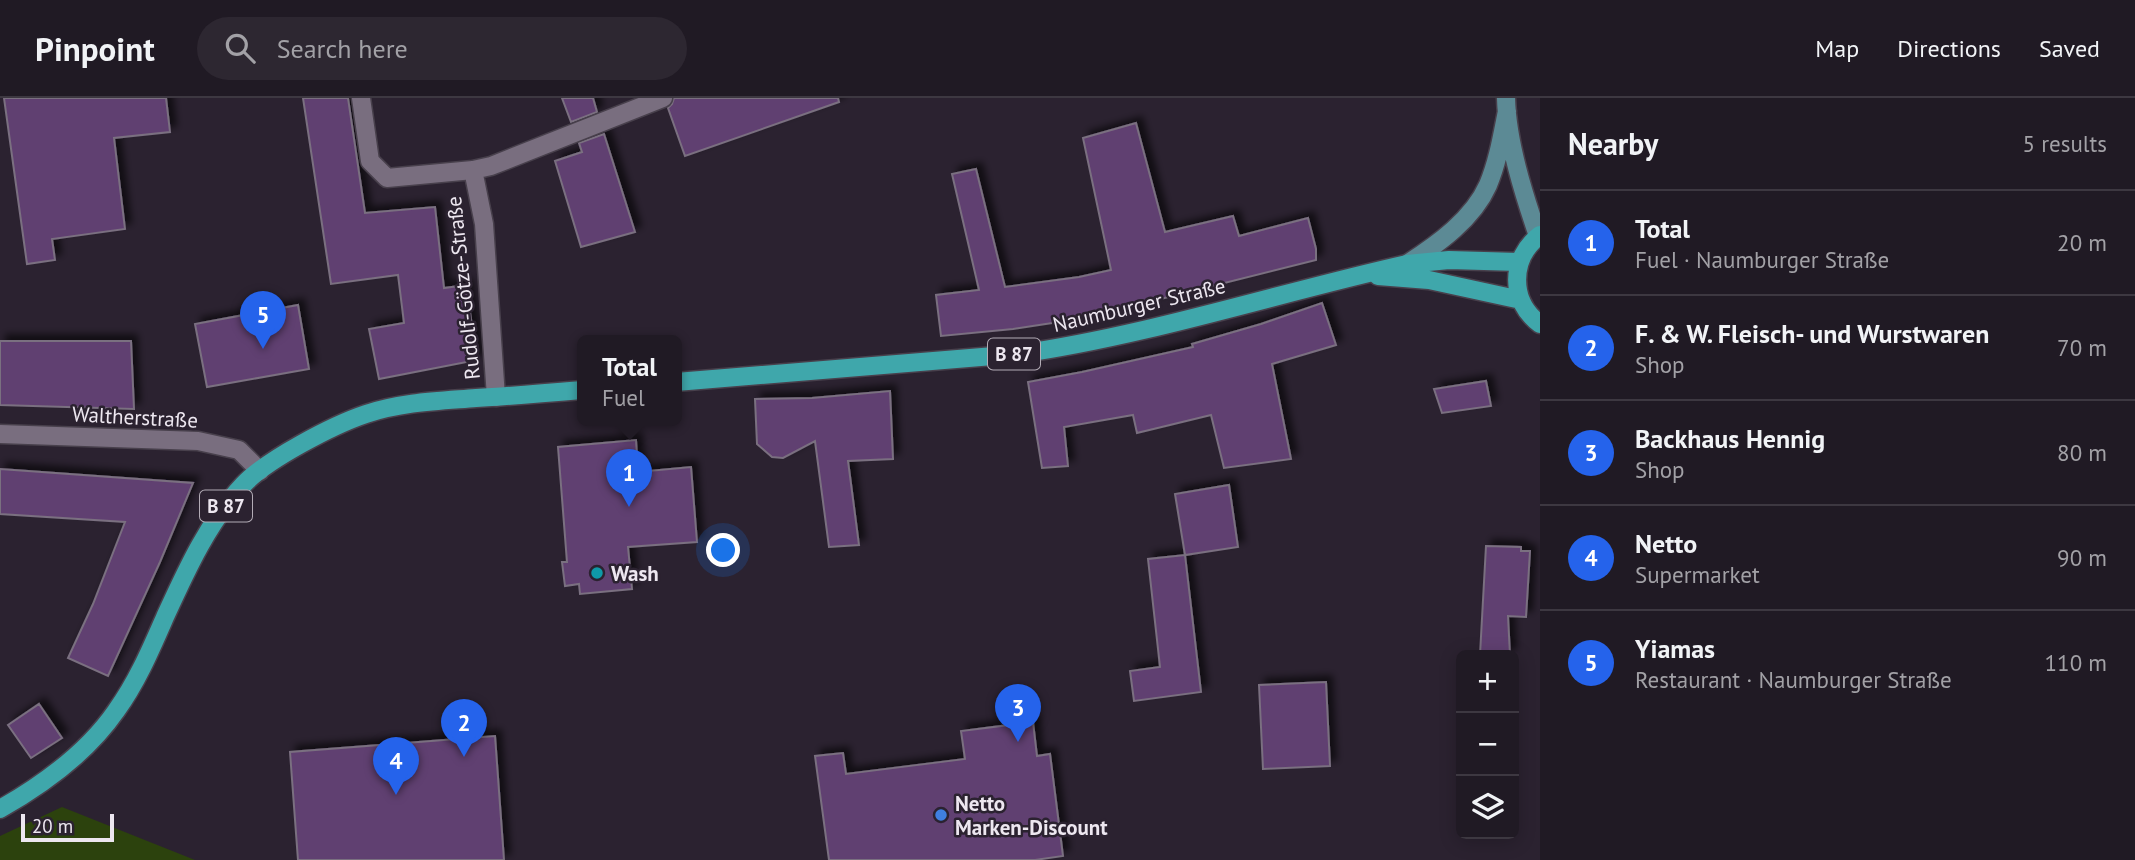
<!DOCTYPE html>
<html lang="en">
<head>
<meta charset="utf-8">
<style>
	:root { --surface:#201a24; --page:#2d2731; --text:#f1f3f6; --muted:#a2a1a6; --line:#3d3841; --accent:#2563eb }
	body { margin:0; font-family:"PT Sans",sans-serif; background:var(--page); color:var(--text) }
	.controls { position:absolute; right:21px; bottom:21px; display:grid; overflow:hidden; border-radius:10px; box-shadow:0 4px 18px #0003 }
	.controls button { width:63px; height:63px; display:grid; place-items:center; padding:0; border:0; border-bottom:2px solid var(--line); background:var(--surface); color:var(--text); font:35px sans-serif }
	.scale { position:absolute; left:21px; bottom:18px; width:93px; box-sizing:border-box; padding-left:7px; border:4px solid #ede7f0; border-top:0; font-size:19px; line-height:24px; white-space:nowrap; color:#ede7f0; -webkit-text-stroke:5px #2b2230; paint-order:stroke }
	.you { position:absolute; left:724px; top:453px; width:24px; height:24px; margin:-18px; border:5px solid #fff; border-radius:50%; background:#1a73e8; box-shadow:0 0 0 10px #1a73e833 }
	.badge { display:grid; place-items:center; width:46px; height:46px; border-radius:50%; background:var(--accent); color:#fff; font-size:23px; font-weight:700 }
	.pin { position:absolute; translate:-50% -58px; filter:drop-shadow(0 2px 4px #0008) }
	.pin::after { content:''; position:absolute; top:37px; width:24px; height:21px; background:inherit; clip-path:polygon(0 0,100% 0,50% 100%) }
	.popup { position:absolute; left:577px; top:237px; width:105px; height:91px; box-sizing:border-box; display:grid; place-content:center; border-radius:10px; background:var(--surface); filter:drop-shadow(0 2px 5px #0005); font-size:23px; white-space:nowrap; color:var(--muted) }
	.popup b { font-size:26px; color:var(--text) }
	.popup::after { content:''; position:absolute; left:50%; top:100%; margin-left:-14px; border:14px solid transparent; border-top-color:var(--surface) }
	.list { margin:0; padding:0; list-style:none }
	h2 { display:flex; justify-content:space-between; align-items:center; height:91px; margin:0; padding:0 28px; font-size:30px }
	h2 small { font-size:23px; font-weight:400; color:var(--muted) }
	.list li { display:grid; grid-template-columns:46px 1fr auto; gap:21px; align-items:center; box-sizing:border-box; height:105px; padding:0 28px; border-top:2px solid var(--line) }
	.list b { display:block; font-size:26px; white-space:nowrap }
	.list p { margin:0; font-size:23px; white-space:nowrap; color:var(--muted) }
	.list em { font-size:23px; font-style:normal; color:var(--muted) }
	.icon { flex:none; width:38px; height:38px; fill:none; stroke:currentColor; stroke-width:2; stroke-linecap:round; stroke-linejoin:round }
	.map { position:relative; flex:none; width:1540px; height:762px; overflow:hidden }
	header { display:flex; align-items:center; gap:42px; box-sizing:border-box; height:98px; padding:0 35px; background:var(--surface); border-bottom:2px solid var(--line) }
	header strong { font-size:33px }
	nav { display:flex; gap:38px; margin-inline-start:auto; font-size:24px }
	.search { width:490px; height:63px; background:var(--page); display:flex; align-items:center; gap:18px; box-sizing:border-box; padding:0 24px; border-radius:38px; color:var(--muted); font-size:26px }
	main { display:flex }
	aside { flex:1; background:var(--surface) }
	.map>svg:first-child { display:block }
	.green { fill:#2c420d }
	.building { fill:#613f71; stroke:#7a6f80; stroke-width:2; filter:url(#shadow) }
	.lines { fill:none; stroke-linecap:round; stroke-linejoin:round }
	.minor-casing { stroke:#48404c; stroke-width:21 }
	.secondary-casing { stroke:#48404c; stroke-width:21 }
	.primary-casing { stroke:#48404c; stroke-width:21 }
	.minor { stroke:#796e7f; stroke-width:18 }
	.secondary { stroke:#5c8a95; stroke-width:18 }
	.primary { stroke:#3fa7ab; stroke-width:18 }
	.culture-dot { fill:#0f9aa8; stroke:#2b2230; stroke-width:2.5 }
	.shop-dot { fill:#3f7fe0; stroke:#2b2230; stroke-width:2.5 }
	.labels { text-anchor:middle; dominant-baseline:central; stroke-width:5; stroke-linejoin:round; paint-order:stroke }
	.shield { fill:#2b2230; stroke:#b3acb6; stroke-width:2 }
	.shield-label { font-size:19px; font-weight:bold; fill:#ede7f0 }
	.street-label { font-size:21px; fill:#ede7f0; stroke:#2b2230 }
	.poi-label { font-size:21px; font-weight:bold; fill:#ede7f0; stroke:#2b2230; text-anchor:start }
</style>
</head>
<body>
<header>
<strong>Pinpoint</strong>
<div class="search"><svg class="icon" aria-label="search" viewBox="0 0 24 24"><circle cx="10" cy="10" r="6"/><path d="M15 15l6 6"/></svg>Search here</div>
<nav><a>Map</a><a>Directions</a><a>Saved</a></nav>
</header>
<main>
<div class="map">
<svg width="1540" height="762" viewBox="0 0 1540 762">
	<defs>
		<filter id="shadow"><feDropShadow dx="6" dy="-6" stdDeviation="3.5" flood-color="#0009"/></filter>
	</defs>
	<rect width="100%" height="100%" fill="#2b2230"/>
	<path class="green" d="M62 709 195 762H0V738Z"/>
	<path class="building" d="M4 0H166L170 34 114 40 125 131 52 141 55 162 27 166Z
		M303 0H348L365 115 435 109 444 190 466 187 477 262 379 281 369 231 404 225 398 177 331 186Z
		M562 0H593L597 14 571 24Z
		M674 0H838L839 4 685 58 668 10 672 6Z
		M1136 25 1165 134 1233 118 1239 138 1308 120 1316 151V162L1085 220 1013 231 941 238 936 197 979 192 952 76 976 71 1005 189 1079 179 1111 172 1083 40Z
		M604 36 635 134 581 149 555 63 582 54 579 45Z
		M1322 205 1336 247 1272 266 1291 361 1224 370 1211 317 1137 335 1133 317 1064 329 1068 368 1042 370 1028 284 1082 274 1193 249 1192 246 1261 226Z
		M298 207 309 271 207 289 195 226Z
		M0 243H131L134 311 0 307Z
		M1486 283 1491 308 1442 315 1434 291Z
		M890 293 893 361 848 363 859 447 829 449 815 343 783 360 772 359 757 346 755 301 812 300Z
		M636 342 638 374 691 369 697 444 628 449 632 491 580 496 579 486 565 488 562 464H567L558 349Z
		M0 371 193 385 160 464 108 578 68 560 93 506 125 424 0 416Z
		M1229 387 1238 449 1185 457 1175 396Z
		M1486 448 1521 449V453H1530L1526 519 1508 518 1510 557H1480Z
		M1185 457 1201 594 1134 603 1130 573 1160 569 1148 461Z
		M1326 584 1330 668 1263 671 1259 587Z
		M39 606 62 640 31 660 8 627Z
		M1033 624 1037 658 1050 656 1063 758 1035 762H829L815 658 843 655 846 676 965 661 961 633Z
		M495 638 504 762H298L290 654Z"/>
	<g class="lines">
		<g class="minor-casing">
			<path id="minor" d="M361 0 370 63 387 80 473 72 491 68 663 0
				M473 72 484 126 496 299
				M0 336 198 343 239 352 260 373"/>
		</g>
		<g class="secondary-casing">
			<path id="secondary" d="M1506 0C1507 44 1524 97 1538 138
				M1407 166C1438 146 1473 121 1488 87 1498 63 1502 38 1507 13"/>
		</g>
		<g class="primary-casing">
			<path id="primary" d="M1540 137C1510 160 1509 203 1540 226
				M1378 178 1429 182 1521 202
				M676 284 1019 256C1150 237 1278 195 1407 166L1449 162 1519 164
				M0 711C44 686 87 655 116 613 137 584 151 551 165 519 186 473 208 424 243 387 266 362 333 327 366 316 402 304 439 303 476 300 511 298 547 295 582 292"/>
		</g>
		<use href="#minor" class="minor"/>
		<use href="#secondary" class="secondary"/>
		<use href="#primary" class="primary"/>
	</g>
	<circle class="culture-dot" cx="597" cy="475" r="7"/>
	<circle class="shop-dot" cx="941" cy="717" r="7"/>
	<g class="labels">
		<g class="shield">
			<rect x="988" y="240.5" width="52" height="31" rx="5"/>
			<rect x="200" y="392.5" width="52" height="31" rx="5"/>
		</g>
		<g class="shield-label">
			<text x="1014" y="256">B 87</text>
			<text x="226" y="408">B 87</text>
		</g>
		<g class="street-label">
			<text transform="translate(463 190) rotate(-96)">Rudolf-Götze-Straße</text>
			<text transform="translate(1139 207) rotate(-13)">Naumburger Straße</text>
			<text transform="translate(135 319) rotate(3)">Waltherstraße</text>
		</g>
		<g class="poi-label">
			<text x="611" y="475">Wash</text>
			<text x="955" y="705">Netto<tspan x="955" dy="24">Marken-Discount</tspan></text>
		</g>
	</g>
</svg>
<div class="controls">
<button>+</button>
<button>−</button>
<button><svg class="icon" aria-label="layers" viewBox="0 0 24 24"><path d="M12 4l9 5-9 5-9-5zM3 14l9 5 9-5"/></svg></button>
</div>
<div class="scale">20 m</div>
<div class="you"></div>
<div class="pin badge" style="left:629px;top:409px">1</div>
<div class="popup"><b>Total</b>Fuel</div>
<div class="pin badge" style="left:464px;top:659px">2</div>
<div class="pin badge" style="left:1018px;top:644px">3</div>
<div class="pin badge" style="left:396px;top:697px">4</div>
<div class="pin badge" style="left:263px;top:251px">5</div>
</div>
<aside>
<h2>Nearby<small>5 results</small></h2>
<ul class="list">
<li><span class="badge">1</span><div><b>Total</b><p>Fuel · Naumburger Straße</p></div><em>20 m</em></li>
<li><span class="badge">2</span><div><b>F. &amp; W. Fleisch- und Wurstwaren</b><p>Shop</p></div><em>70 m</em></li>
<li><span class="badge">3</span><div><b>Backhaus Hennig</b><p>Shop</p></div><em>80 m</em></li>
<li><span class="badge">4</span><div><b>Netto</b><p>Supermarket</p></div><em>90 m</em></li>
<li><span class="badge">5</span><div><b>Yiamas</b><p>Restaurant · Naumburger Straße</p></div><em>110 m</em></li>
</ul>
</aside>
</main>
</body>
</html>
